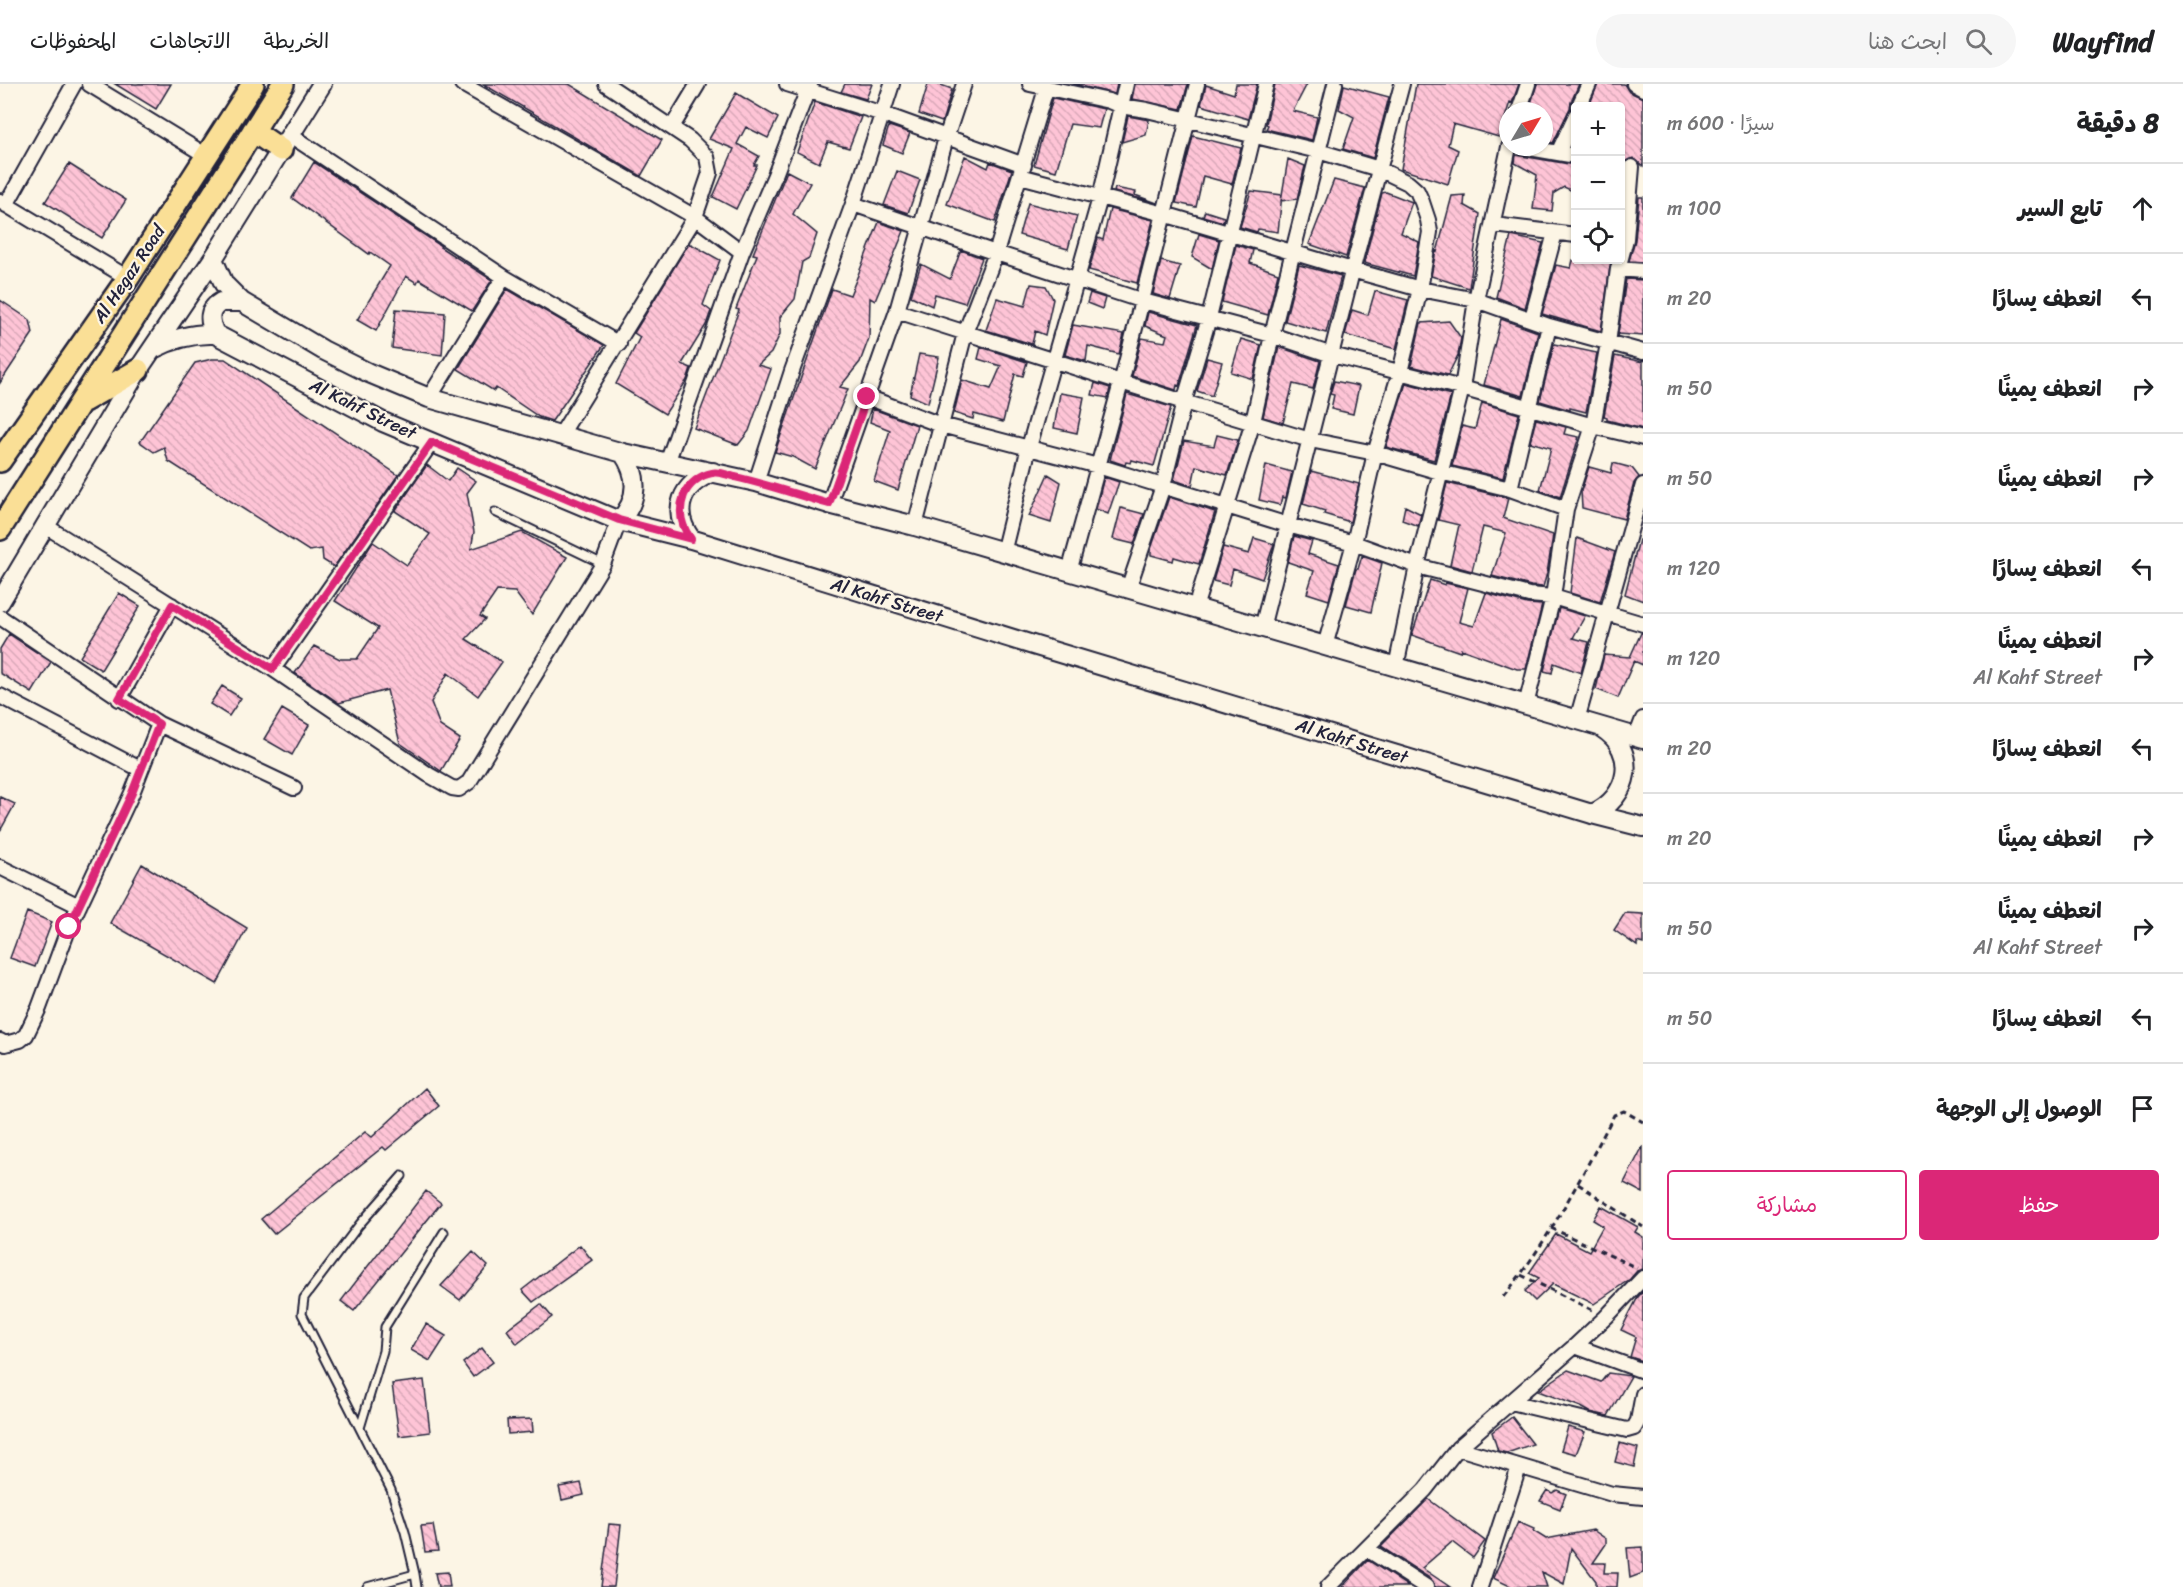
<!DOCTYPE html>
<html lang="ar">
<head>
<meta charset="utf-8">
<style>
	:root { --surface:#fff; --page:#f6f6f6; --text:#202124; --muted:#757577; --line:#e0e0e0; --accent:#db2777 }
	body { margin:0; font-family:Sriracha,"Playpen Sans Arabic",sans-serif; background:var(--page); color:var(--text); direction:rtl }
	.controls { position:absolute; right:18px; top:18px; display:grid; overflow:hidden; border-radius:6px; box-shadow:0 2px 4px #0004 }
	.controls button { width:54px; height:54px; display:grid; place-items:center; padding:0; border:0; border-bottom:2px solid var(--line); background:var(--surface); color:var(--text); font:30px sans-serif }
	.compass { position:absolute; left:1499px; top:18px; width:54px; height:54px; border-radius:50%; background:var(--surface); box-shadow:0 2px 4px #0004; rotate:52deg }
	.stop { position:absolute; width:18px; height:18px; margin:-14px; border:4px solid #db2777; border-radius:50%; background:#fff }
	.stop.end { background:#db2777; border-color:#fff; box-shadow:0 2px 6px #0008 }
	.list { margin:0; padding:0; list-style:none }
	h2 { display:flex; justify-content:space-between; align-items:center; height:78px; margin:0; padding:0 24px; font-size:26px }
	h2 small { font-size:20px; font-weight:400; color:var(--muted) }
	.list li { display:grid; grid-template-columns:39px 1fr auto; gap:18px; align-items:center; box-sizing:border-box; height:90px; padding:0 24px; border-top:2px solid var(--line) }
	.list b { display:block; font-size:22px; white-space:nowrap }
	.list p { margin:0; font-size:20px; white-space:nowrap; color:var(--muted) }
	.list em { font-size:20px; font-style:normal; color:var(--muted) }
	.actions { display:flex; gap:12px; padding:18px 24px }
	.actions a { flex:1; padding:14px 0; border:2px solid var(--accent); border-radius:6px; text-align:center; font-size:21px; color:var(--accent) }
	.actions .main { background:var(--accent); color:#fff }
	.icon { flex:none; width:33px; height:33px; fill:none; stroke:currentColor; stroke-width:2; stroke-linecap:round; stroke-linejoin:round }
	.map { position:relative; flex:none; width:1643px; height:1503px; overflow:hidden; direction:ltr }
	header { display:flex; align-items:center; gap:36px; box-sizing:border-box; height:84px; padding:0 30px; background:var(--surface); border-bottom:2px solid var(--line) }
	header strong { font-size:28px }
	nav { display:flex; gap:33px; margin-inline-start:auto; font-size:21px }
	.search { width:420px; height:54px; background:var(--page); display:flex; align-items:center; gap:15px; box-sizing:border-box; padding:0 21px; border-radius:33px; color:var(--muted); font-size:22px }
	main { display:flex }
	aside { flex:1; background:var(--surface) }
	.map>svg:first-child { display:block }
	.building { fill:url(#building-back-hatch); stroke:#22223b; stroke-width:1.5 }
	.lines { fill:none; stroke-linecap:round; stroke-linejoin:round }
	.service-casing { stroke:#22223b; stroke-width:11 }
	.minor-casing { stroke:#22223b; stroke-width:18 }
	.secondary-casing { stroke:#22223b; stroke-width:22 }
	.primary-casing { stroke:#22223b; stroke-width:26 }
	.path { stroke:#22223b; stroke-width:3; stroke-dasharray:6 4.5; stroke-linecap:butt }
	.service { stroke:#fcf5e5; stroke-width:7 }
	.minor { stroke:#fcf5e5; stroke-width:14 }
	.secondary { stroke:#fcf5e5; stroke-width:18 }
	.primary { stroke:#fadf96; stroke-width:21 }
	.route { stroke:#db2777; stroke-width:8 }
	.labels { text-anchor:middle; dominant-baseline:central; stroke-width:4.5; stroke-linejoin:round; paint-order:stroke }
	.street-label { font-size:18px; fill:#22223b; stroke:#fcf5e5 }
</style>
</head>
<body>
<header>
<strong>Wayfind</strong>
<div class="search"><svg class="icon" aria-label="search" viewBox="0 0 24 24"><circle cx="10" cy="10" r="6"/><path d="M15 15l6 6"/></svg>ابحث هنا</div>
<nav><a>الخريطة</a><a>الاتجاهات</a><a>المحفوظات</a></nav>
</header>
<main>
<aside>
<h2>8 دقيقة<small>سيرًا · 600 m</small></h2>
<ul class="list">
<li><svg class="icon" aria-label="ahead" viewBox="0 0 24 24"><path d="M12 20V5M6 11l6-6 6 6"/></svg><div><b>تابع السير</b></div><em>100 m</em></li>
<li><svg class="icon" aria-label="left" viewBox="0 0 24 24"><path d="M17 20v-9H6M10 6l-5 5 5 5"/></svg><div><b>انعطف يسارًا</b></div><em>20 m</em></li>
<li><svg class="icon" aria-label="right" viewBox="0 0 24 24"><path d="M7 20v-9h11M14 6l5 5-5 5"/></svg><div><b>انعطف يمينًا</b></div><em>50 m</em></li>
<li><svg class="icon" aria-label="right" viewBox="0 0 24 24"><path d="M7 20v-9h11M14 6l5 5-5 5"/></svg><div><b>انعطف يمينًا</b></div><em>50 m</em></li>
<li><svg class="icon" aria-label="left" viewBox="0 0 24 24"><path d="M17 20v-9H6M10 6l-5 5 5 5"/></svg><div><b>انعطف يسارًا</b></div><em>120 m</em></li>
<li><svg class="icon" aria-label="right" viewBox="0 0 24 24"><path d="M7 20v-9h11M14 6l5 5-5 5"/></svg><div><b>انعطف يمينًا</b><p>Al Kahf Street</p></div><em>120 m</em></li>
<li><svg class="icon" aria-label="left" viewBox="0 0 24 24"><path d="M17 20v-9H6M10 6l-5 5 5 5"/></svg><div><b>انعطف يسارًا</b></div><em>20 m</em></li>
<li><svg class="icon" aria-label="right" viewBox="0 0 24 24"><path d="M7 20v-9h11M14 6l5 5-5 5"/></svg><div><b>انعطف يمينًا</b></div><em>20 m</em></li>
<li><svg class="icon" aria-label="right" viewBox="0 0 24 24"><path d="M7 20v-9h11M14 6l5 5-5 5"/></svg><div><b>انعطف يمينًا</b><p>Al Kahf Street</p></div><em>50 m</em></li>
<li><svg class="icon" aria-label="left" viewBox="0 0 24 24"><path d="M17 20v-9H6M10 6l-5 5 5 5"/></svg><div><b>انعطف يسارًا</b></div><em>50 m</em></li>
<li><svg class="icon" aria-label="arrive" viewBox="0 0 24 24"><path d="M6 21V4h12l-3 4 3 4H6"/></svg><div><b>الوصول إلى الوجهة</b></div></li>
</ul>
<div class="actions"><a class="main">حفظ</a><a>مشاركة</a></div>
</aside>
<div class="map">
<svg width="1643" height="1503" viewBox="0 0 1643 1503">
	<defs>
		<pattern id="building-back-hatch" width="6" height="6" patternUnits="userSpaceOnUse" patternTransform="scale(1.5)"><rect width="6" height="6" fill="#fec4d6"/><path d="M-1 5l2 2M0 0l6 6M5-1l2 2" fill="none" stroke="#d9a8b9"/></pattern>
	</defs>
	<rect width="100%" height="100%" fill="#fcf5e5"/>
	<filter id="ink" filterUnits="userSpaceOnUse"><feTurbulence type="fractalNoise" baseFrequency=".0167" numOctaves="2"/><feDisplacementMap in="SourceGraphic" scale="12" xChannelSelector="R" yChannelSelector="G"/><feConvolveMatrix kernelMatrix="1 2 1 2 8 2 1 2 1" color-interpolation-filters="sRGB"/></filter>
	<g filter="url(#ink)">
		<path class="building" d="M115 0H171L156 25Z
			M483 0H569L662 56 641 92Z
			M845 0H872L866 15 841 8Z
			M928 0H938L952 5 942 38 919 30Z
			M1073 0H1117L1115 10Z
			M1135 0H1188L1181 25 1132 15Z
			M1236 0H1257L1248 35 1201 21 1206 1 1234 10Z
			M1275 0H1307L1293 27 1317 33 1312 56 1266 45 1268 41 1266 40Z
			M1416 0H1519L1512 19 1510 18 1499 53 1453 40 1448 61 1458 66 1448 100 1401 85Z
			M1537 0H1579L1571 18 1570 24 1553 59 1544 57V27L1529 26Z
			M1598 0H1624L1629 8 1643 14V82L1633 74 1624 78 1620 77V22H1589Z
			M1344 1 1389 13 1373 74 1343 65 1354 33 1339 25Z
			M736 9 778 34 768 54 746 43 737 60 759 72 754 81H757L736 125 713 113 734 65 709 55Z
			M1053 14 1104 25 1099 44 1070 40 1056 87 1034 81Z
			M815 18 861 33 849 64 828 58 819 79 797 68Z
			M1128 32 1149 36 1146 51 1122 58Z
			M889 42 910 49 902 69 883 61Z
			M1193 52 1241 64 1232 100 1203 92 1196 123 1176 119Z
			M1516 71 1575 81V108L1564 103 1554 109 1552 127 1533 125 1537 91 1515 79Z
			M965 72 988 84 990 78 1012 86 995 138 947 120Z
			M1288 75 1305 82 1297 115 1281 117Z
			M314 78 441 162 440 163 492 196 472 227 419 195 417 199 406 192 376 247 357 236 390 182 370 168 369 170 292 114Z
			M69 80 126 116 102 154 45 118Z
			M787 87 810 99 793 130 817 150 809 174 802 178 795 215 780 233V250L771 269 758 281 771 285 749 347 738 361 694 344 739 226 736 225 757 171 753 170Z
			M897 87 920 96 908 129 884 121Z
			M1334 96 1365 104 1346 173 1309 160Z
			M1115 104 1136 108 1135 111 1157 119 1114 108Z
			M1251 107 1282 111 1278 148 1258 145 1257 148 1240 143Z
			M1386 108 1412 118 1401 149 1419 158 1413 192 1364 179 1382 109Z
			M1465 111 1464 121 1480 130 1469 204 1431 192 1436 167 1437 168 1452 112Z
			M1639 113H1643V178L1629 177 1635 156Z
			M1028 119 1077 132 1068 165 1019 151Z
			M1110 125 1153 136 1137 199 1089 186 1098 154 1103 156Z
			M1205 127 1224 133 1223 138 1203 132Z
			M879 138 904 147 875 217 870 214 869 254 860 278 840 303 848 305 815 385 793 373 775 368 832 205 850 211Z
			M1199 150 1219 156 1212 185 1192 173Z
			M1511 152 1543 159 1525 224 1496 213Z
			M689 159 720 176 703 221 711 227 706 241 682 280 691 284 687 296 665 330 616 300 640 253 634 249Z
			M1236 161 1253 166 1250 179 1278 189 1268 231 1222 218Z
			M961 166 982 174 965 219 935 210 932 222 911 212 921 180 950 195Z
			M1573 176H1611L1601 247 1542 230 1556 181 1571 184Z
			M1161 177 1180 182 1170 215 1153 210Z
			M1299 181 1341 192 1326 249 1285 237Z
			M1626 195 1643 196V252L1618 250Z
			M1031 200 1046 202 1053 215 1045 251 1035 247 1032 260 986 246 997 214 1025 222Z
			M507 205 604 261 552 337 539 333 496 304 494 307 458 285Z
			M1375 207 1408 216 1396 265 1345 251 1352 226 1368 231Z
			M1090 209 1105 214 1102 225 1087 219Z
			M0 216 30 236 33 249 0 299Z
			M396 225 445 229 442 271 392 264Z
			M1148 228 1197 241 1179 302 1177 301 1176 306 1132 292 1142 254 1165 258 1167 251 1145 242Z
			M1501 235 1538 248 1523 312 1484 301Z
			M1449 237 1461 254 1458 271 1448 291 1411 282 1421 239Z
			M1073 241 1124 250 1119 270 1088 262 1086 277 1065 271Z
			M1241 255 1261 261 1253 295 1231 288Z
			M1554 260 1597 269 1586 328 1570 324V326L1540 317Z
			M981 263 1027 278 1023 292 1015 290 1003 338 974 330 973 335 954 329 962 296 991 305 1001 282 978 275Z
			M1279 263 1320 277 1313 305 1293 300 1283 339 1263 333Z
			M919 270 939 273 928 319 910 311Z
			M1615 272 1643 278V345L1607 336V333L1604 332Z
			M1207 274 1222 278 1212 312 1197 307Z
			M212 275H225L398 391 334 483 323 476 322 465 309 467 168 377 164 363 154 368 140 358 195 279Z
			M1334 297 1359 302 1353 330 1331 325 1334 311 1330 310Z
			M1095 299 1110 304 1108 314 1092 311Z
			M1406 299 1451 311 1434 376 1386 363Z
			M1060 309 1084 313 1077 349 1054 344Z
			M1127 310 1171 323 1154 382 1132 376 1131 379 1126 378 1125 381 1110 376Z
			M1482 319 1519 330 1503 394 1452 382 1462 342 1475 345Z
			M873 325 917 341 898 406 874 397 890 346 870 338Z
			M1536 335 1566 343 1564 350 1579 353 1560 413 1540 406 1551 364 1530 358Z
			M1217 351 1238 356 1227 391 1196 382 1192 402 1174 396 1184 357 1214 362Z
			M1613 379 1632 384 1639 393 1634 399 1624 435 1582 424 1581 407 1589 383 1611 389Z
			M427 381 448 397 457 384 476 397 467 409 474 448 471 465 522 448 567 473 532 531 515 508 497 507 480 532 485 535 466 555 502 578 478 612 448 589 431 618 440 642 460 655 441 687 400 659 387 606 339 619 295 589 314 562 340 575H357L378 544 335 517 373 458 407 481 430 450 395 427Z
			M1266 381 1292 388 1286 414 1282 413 1280 421 1259 416Z
			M1311 387 1359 400 1350 438 1324 430 1325 427 1303 420Z
			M1048 390 1061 398 1051 439 1029 432Z
			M1104 393 1119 398 1108 430 1096 425Z
			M1447 399 1508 414 1503 434 1553 451 1547 489 1543 503 1531 502 1492 492 1506 449 1483 443 1472 487 1450 481 1459 441 1438 436Z
			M1169 413 1215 428 1199 480 1174 473 1173 477 1151 471V465Z
			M1405 422 1421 430 1418 442 1402 436Z
			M1121 424 1144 430 1134 460 1113 455Z
			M1294 452 1312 457 1308 470 1339 480 1329 516 1307 509 1314 487 1288 478Z
			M1254 454 1274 460 1262 495 1233 485 1229 501 1213 497 1223 463 1249 470Z
			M1577 454 1615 468 1600 518 1570 509Z
			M1639 456 1643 457V517L1625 510Z
			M1362 472 1382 479 1371 528 1346 521 1356 485H1358Z
			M1430 496 1445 501V499L1468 504 1459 538 1474 542 1486 509 1527 520 1542 521 1526 585H1517L1461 565 1460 568 1412 551Z
			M119 509 140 522 101 586 80 573Z
			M1559 524 1585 532 1573 554 1589 558 1581 589 1554 579 1552 589 1544 587Z
			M1641 549H1643V581L1634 577 1618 614 1596 605 1604 571 1630 573Z
			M9 550 51 578 32 609 0 589V565Z
			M222 602 241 614 229 632 210 620Z
			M282 625 309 641 292 671 264 655Z
			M0 713 15 720 0 747Z
			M142 780 247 844 217 900 110 839Z
			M27 828 52 838 35 883 10 874Z
			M1625 829 1643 830V860L1637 858V862L1614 846Z
			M425 1004 439 1022 386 1066 383 1063 274 1150 261 1135 365 1048 372 1053Z
			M1643 1062V1109L1624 1099Z
			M426 1107 441 1119 354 1227 341 1217Z
			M1601 1122 1638 1143 1635 1148 1643 1153V1185L1637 1187 1630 1195 1594 1220 1553 1200 1535 1217 1525 1207 1539 1194 1529 1189 1556 1150 1589 1167 1603 1142 1593 1136Z
			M580 1161 592 1176 533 1218 522 1206Z
			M473 1168 488 1182 460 1216 441 1202Z
			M1643 1207V1277L1630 1273 1636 1253 1621 1246 1638 1213Z
			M541 1220 552 1233 517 1260 507 1246Z
			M426 1240 446 1252 430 1277 411 1266Z
			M482 1264 493 1278 473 1293 463 1279Z
			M1568 1286 1601 1298 1608 1289 1631 1292 1608 1332 1590 1328 1581 1323 1538 1307Z
			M424 1296 430 1348 399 1352 392 1300Z
			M1512 1333 1533 1360 1507 1369 1498 1367 1492 1348Z
			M532 1335 533 1348 508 1350 507 1336Z
			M1568 1343 1585 1348 1576 1370 1561 1366Z
			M1620 1359 1638 1364 1634 1383 1615 1378Z
			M581 1399 584 1411 562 1416 559 1403Z
			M1547 1406 1552 1409 1557 1406 1566 1410 1560 1425 1540 1417Z
			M1428 1415 1485 1457 1473 1474 1452 1458 1422 1484 1450 1503H1435L1431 1495 1381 1463Z
			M1518 1438 1534 1445 1533 1447 1546 1455 1593 1446 1606 1455V1460L1593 1479H1605L1604 1489H1618L1617 1503H1596V1497L1571 1464 1564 1500 1542 1488 1547 1503H1512L1493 1494Z
			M609 1440 621 1441 614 1503H601Z
			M433 1441 438 1467 425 1468 421 1442Z
			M1643 1463V1489L1630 1494 1627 1464Z
			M1368 1476 1409 1503H1342Z
			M448 1488 450 1503H438L435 1489Z"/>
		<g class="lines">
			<g class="service-casing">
				<path id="service" d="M495 428 603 480
					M360 1344 383 1267 385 1243 444 1148
					M415 1490 417 1503
					M367 1503 415 1490 405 1448 391 1406 302 1230 304 1214 359 1141 402 1092"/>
			</g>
			<g class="minor-casing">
				<path id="minor" d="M89 0 207 72
					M462 0 695 133 742 168
					M787 0 883 30 1024 81
					M1030 0 1109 17 1121 22 1147 26 1318 67 1379 85 1408 99 1417 107 1422 118 1428 136 1430 148 1420 205 1400 288 1375 369 1354 459 1417 482 1462 304 1476 216 1509 63
					M1634 0 1643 5
					M1579 22 1589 0
					M1519 27 1528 0
					M672 43 698 0
					M290 51 504 193 619 260
					M1524 63 1558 69 1576 31
					M1558 69 1576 72
					M1020 92 1164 130 1352 186 1420 205 1476 216 1549 242 1643 268
					M0 117 128 194
					M853 120 996 169 1143 217 1272 251 1332 271 1462 304 1593 342 1643 354
					M6 121 74 0
					M1494 141 1576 151
					M1618 185 1643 187
					M897 227 1184 318 1209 234 1266 0
					M1532 234 1555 149
					M867 313 941 341 1098 382 1288 441 1354 459 1325 562
					M429 314 504 193
					M560 352 695 133 710 89 707 73 690 56 606 0
					M667 379 742 168 775 91 810 0
					M756 398 792 287 853 120 892 0
					M1510 405 1549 242
					M829 420 897 227 946 54 964 0
					M44 441 273 585 429 691 452 704 459 705 469 698 603 480 619 437
					M915 442 965 249 996 169 1046 5
					M1003 469 1029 363 1100 114 1126 0
					M1069 488 1121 299 1197 0
					M1128 505 1163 402 1184 318 1310 356 1375 369 1440 388 1510 405 1566 425
					M1195 524 1253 338 1272 251 1335 0
					M0 533 159 640 294 704
					M1262 544 1355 176 1402 0
					M1396 583 1417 482 1529 511 1553 513 1643 540
					M273 585 432 358
					M0 612 140 685
					M119 615 172 521
					M1526 621 1553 513 1566 425 1593 342 1608 259 1618 185 1626 155 1632 83
					M1577 636 1643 401
					M1636 653 1643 635
					M0 783 79 822
					M0 957 5 960 20 956 26 951 39 924 69 843 132 709 159 640
					M1575 1262 1643 1287
					M1511 1318 1627 1346 1634 1344 1638 1337 1643 1310
					M1458 1364 1612 1410 1643 1413
					M1367 1465 1426 1503
					M1328 1503 1425 1406 1458 1364 1575 1262 1606 1233 1643 1194
					M1480 1503 1519 1383"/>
			</g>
			<g class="secondary-casing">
				<path id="secondary" d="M213 175 224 200 242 218 323 266 369 289 429 314 623 369 756 398 829 420 915 442 1643 655
					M215 250C209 237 207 226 221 218H242
					M153 265C172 255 193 249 215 250L383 338 619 437 691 455 1036 562 1592 730 1643 743
					M619 437C639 416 639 392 623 369
					M691 455C670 426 682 400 713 388
					M0 518 138 286 213 175 322 0
					M1592 730C1630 714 1639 667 1602 644"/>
			</g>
			<g class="primary-casing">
				<path id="primary" d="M253 47 281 66
					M84 317 138 286
					M0 377 128 194 253 0
					M0 445 283 0"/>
			</g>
			<path class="path" d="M1578 1100 1643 1143
				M1551 1144 1637 1184
				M1521 1191 1592 1226
				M1503 1213C1548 1158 1581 1094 1614 1031L1624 1027 1643 1038"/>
			<use href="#service" class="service"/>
			<use href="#minor" class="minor"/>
			<use href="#secondary" class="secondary"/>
			<use href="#primary" class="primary"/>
		</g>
	</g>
	<g class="lines" filter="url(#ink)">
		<path class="route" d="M69 843 132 709 159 640 119 615 172 521 273 585 432 358 619 436 691 455C681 442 678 427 684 411 689 400 700 391 712 389 718 387 728 391 735 393 766 400 798 411 829 420L867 313"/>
	</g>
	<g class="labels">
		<g class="street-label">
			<text transform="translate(129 190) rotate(-56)">Al Hegaz Road</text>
			<text transform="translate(363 325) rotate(26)">Al Kahf Street</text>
			<text transform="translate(887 516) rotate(17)">Al Kahf Street</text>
			<text transform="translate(1352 657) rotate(17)">Al Kahf Street</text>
		</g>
	</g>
</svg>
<div class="controls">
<button>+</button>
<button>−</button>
<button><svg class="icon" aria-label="locate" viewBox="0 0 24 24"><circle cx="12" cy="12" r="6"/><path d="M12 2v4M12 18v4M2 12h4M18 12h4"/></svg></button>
</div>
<svg class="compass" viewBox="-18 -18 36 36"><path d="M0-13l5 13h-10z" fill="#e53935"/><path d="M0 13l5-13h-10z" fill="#757577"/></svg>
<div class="stop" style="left:69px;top:843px"></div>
<div class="stop end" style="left:867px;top:313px"></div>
</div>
</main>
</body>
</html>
